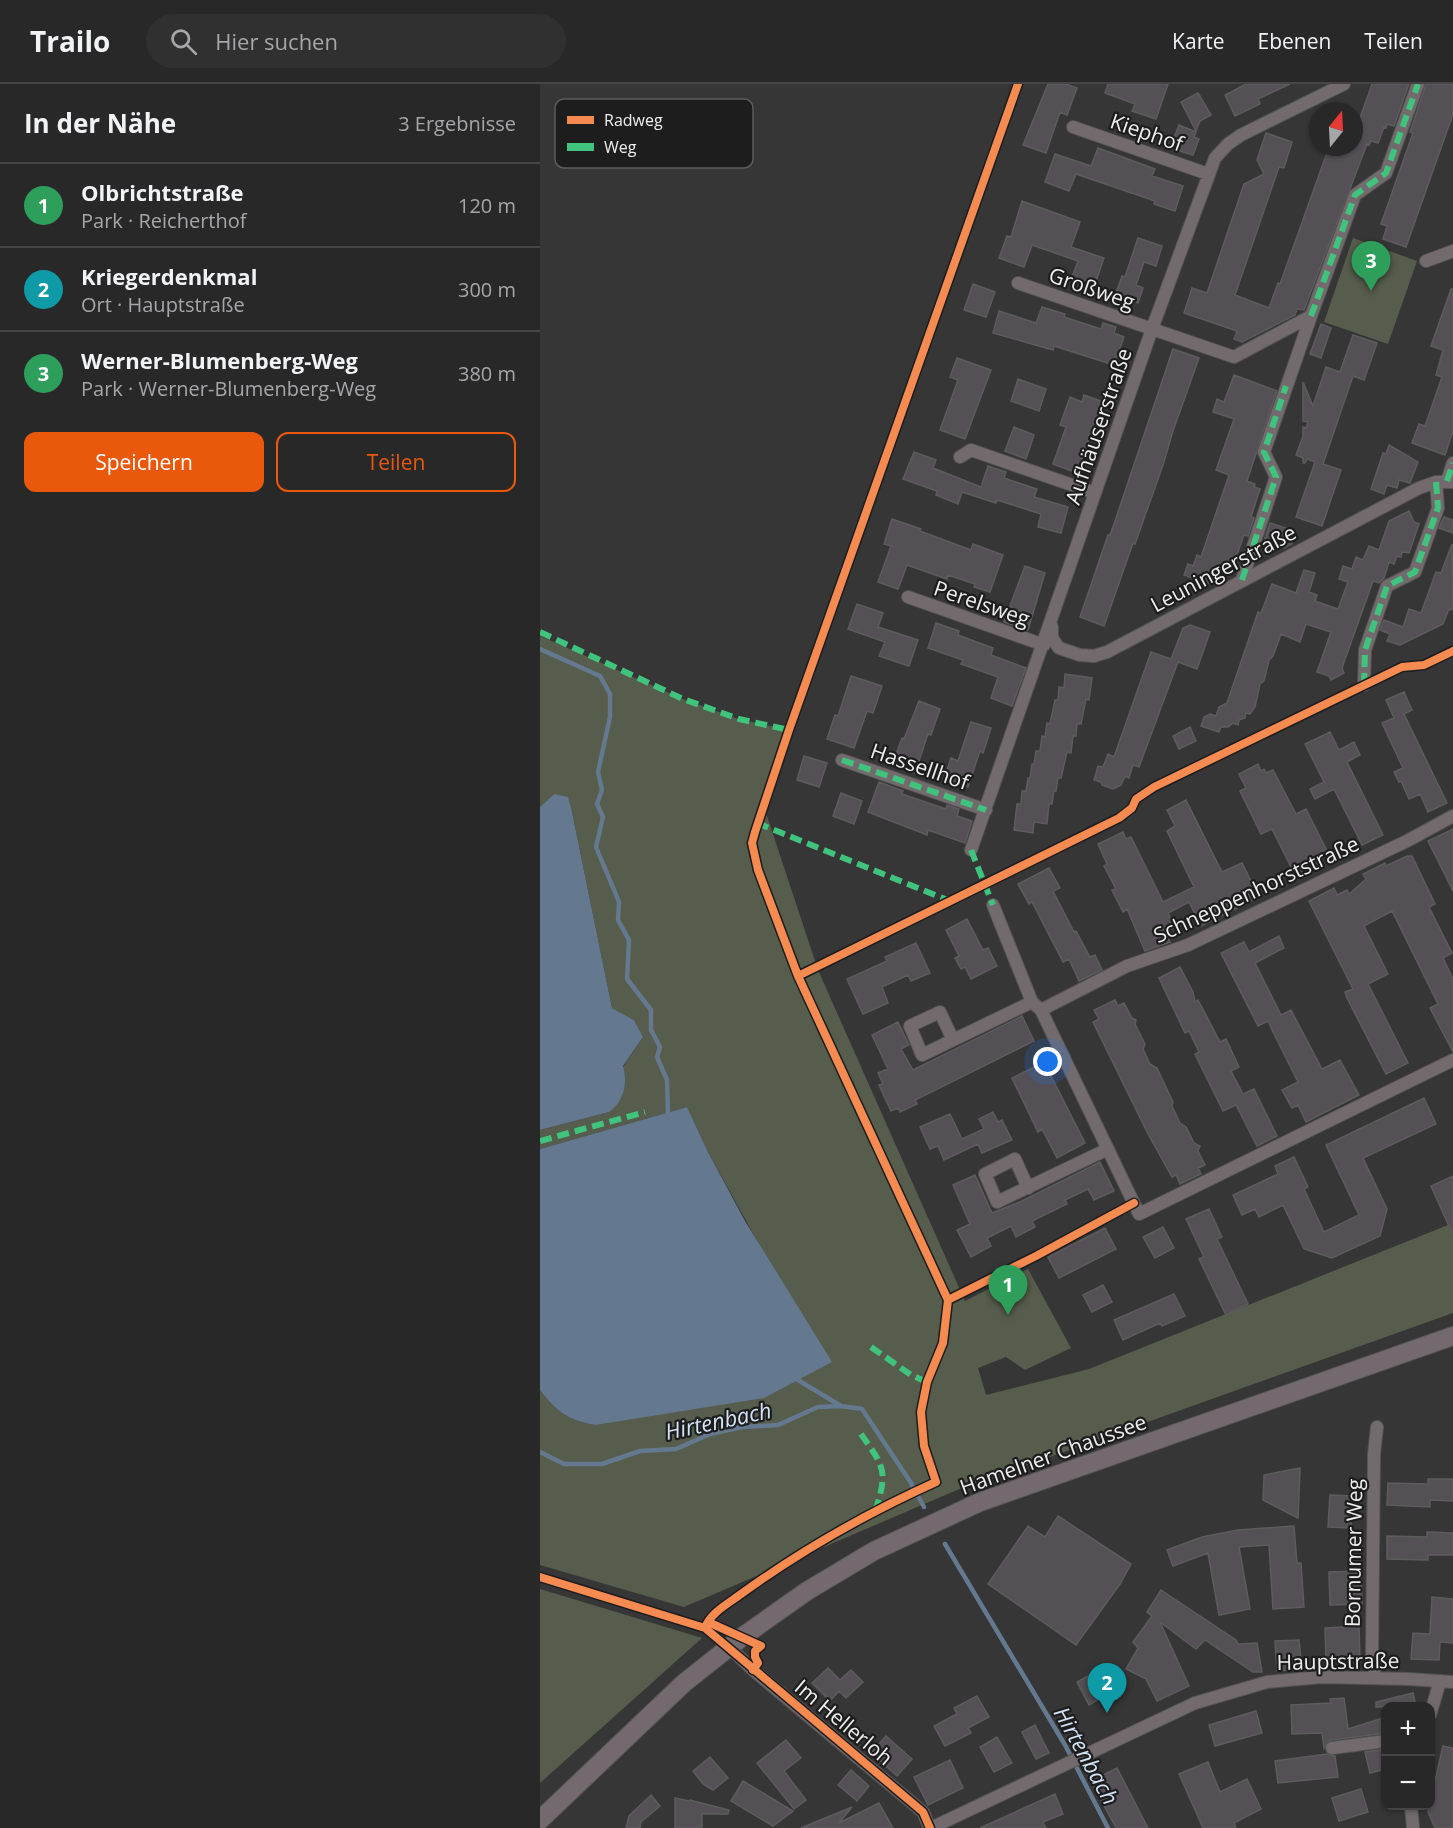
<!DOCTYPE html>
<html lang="de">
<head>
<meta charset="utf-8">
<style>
	:root { --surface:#292829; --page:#313031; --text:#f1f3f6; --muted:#a5a6a8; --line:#454446; --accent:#ea580c }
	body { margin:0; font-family:"Open Sans",sans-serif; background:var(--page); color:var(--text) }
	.controls { position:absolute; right:18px; bottom:18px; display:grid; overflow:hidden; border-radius:12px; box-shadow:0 2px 4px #0004 }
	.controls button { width:54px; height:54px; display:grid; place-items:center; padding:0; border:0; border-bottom:2px solid var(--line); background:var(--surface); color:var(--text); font:30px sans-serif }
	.compass { position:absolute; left:769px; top:18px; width:54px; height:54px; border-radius:50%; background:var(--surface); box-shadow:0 2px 4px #0004; rotate:18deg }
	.you { position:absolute; left:508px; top:978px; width:21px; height:21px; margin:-15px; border:4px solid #fff; border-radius:50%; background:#1a73e8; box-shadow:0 0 0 9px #1a73e833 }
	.badge { display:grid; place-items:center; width:39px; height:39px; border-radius:50%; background:var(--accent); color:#fff; font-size:20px; font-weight:700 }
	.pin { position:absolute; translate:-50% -50px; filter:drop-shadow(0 2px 3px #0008) }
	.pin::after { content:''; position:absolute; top:32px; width:21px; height:18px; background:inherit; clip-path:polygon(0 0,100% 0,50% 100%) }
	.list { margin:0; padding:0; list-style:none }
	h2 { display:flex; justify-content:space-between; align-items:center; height:78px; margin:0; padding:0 24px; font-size:26px }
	h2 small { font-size:20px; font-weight:400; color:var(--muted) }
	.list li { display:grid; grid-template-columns:39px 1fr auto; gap:18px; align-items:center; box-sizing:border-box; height:84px; padding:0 24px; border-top:2px solid var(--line) }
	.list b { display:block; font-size:22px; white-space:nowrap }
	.list p { margin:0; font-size:20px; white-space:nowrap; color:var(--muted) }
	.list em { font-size:20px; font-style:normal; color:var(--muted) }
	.actions { display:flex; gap:12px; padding:18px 24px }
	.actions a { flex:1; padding:14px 0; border:2px solid var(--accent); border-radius:12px; text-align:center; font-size:21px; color:var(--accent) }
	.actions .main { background:var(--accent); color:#fff }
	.icon { flex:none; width:33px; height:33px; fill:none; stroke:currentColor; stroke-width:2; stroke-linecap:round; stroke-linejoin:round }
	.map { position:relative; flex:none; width:913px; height:1744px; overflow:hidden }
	header { display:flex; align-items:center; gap:36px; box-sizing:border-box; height:84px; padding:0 30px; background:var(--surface); border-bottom:2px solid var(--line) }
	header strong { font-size:28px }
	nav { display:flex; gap:33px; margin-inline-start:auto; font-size:21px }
	.search { width:420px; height:54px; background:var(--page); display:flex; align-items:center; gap:15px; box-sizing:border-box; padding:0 21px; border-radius:33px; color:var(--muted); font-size:22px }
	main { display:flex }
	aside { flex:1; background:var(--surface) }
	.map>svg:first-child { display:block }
	.green { fill:#575d4c }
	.water { fill:#64798f }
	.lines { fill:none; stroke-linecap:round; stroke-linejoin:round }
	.stream { stroke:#64798f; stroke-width:4.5 }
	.building { fill:#545055; stroke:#5d5c5d; stroke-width:1.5 }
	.street-casing { stroke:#545354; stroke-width:14 }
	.primary-casing { stroke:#545354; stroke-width:20 }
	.street { stroke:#736a6e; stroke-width:12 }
	.primary { stroke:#74696e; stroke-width:18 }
	.quiet { stroke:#40c37c; stroke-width:6; stroke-dasharray:12 6; stroke-linecap:butt }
	.cycleway-casing { stroke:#1e1d1e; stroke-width:11 }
	.cycleway { stroke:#f68b52; stroke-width:8 }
	.labels { text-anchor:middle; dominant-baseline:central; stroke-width:4.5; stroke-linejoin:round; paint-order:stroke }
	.street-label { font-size:21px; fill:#efeeef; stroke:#1e1d1e }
	.water-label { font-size:22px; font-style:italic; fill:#d2e3f5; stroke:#1e1d1e }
	.key { fill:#1e1d1e; stroke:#5d5c5d; stroke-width:1.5 }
	.key-label { font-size:16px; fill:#efeeef }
</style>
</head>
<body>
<header>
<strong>Trailo</strong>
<div class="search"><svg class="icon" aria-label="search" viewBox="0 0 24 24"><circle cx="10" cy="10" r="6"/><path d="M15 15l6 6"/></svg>Hier suchen</div>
<nav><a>Karte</a><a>Ebenen</a><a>Teilen</a></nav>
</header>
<main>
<aside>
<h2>In der Nähe<small>3 Ergebnisse</small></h2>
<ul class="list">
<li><span class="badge" style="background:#2e9e5b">1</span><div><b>Olbrichtstraße</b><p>Park · Reicherthof</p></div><em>120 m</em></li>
<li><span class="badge" style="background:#0f9aa8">2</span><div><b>Kriegerdenkmal</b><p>Ort · Hauptstraße</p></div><em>300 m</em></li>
<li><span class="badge" style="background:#2e9e5b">3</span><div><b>Werner-Blumenberg-Weg</b><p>Park · Werner-Blumenberg-Weg</p></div><em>380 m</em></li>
</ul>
<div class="actions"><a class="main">Speichern</a><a>Teilen</a></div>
</aside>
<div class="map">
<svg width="913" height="1744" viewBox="0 0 913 1744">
	<rect width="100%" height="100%" fill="#373637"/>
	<path class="green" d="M813 154 877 177 848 260 784 238Z
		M0 552 143 615 198 635 249 646 226 729 278 886 425 1217 488 1185 531 1264 485 1286 466 1273 438 1284 446 1311 549 1285 913 1139V1229L417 1406 144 1523 0 1481V1306C17 1328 27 1336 55 1341L219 1160 168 1068 147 1023 0 1065V1046L69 1028 83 983 103 953 94 936 72 924 32 728 14 710 0 723Z
		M0 1505 162 1554 0 1699Z"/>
	<path class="water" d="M14 710 28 713 32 728 72 924 94 936 103 953 83 982C88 1000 84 1017 69 1028L0 1046V723Z
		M147 1023 168 1068 205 1137 292 1278 224 1314 55 1341C27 1336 17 1328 0 1306V1065Z"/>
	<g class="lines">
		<path class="stream" d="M0 565 60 592 70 610V633L58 688 62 706 57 720 63 733 56 763 79 818 78 836 89 856 87 895 111 926V946L120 963 117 973 127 996 128 1032
			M253 1293 301 1322
			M0 1368 24 1380H62L100 1367 136 1365 170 1350 202 1343 238 1341 278 1323 301 1322 322 1325 371 1399 384 1423
			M405 1460 525 1661 568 1744"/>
	</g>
	<path class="building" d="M508 0H526L537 4 527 31 520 28 506 69 483 61Z
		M568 0H628L616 35 592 27 595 20 565 9Z
		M706 0H750L718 15 720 20 695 32 685 11Z
		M832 0H869L854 42 847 40 846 44 844 43 838 59 831 57 829 61 827 60 764 226 757 225 755 231 702 258 694 255 697 247 644 229 652 204 667 209 704 100 724 90 717 76 726 49 752 58 744 84 739 83 695 211 729 224 738 199 740 200 789 63H814V32L820 34Z
		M886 0H913V30L866 163 843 155 847 142 841 140 873 49 870 48Z
		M658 9 671 31 660 37 656 47 641 18Z
		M639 41 656 48 654 53 659 55 653 71 630 64Z
		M558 64 615 85 612 92 643 102 635 127 614 120 615 117 536 90 529 107 505 98 515 70 551 82Z
		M482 117 540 138 531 163 564 174 555 200 532 193 538 177 492 161 484 183 459 174 467 152 471 153Z
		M598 154 622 162 616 182 604 178 596 201 603 204 598 219 591 216 589 220 574 215 582 192 585 193Z
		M433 200 455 208 446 233 424 226Z
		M911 205H913V347L905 371 872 359 879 340 885 342 902 293 896 291 903 266 891 262Z
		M502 223 525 230 524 233 561 245 563 239 576 243 574 249 584 253 574 281 514 262 513 266 453 249 459 227 496 239Z
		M781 240 791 244 781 274 770 270Z
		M813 251 837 259 824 296 813 292 783 380 801 386 782 442 756 433 775 378 767 375 765 379H763V374L756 371 763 352V343L766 344 768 338 763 337V298L773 322 786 283 800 288Z
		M633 265 659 274 633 347 623 381 595 460 593 459 564 542 540 533 568 451H570L574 440Z
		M417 274 451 286 425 355 400 346 418 296 410 293Z
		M694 291 737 307 707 397 715 400 714 403 720 405 711 433 714 434 708 452 704 451 694 479 688 477 686 481 684 480 680 491 675 489 671 500 644 491 648 480 653 482 657 471 661 473 689 391 676 386 694 335 673 328 677 315 684 318Z
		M478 295 506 305 499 327 471 317Z
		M544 311 561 317 559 322 563 324 553 353 550 352 537 389 513 380 526 343 520 341 530 313 542 318Z
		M474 343 494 351 486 375 465 367Z
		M849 361 878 378 870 399 859 396 857 404 847 401 844 410 831 405 843 369 846 370Z
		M374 368 396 376 393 384 441 403 448 382 466 388 464 394 497 405 494 413 528 423 521 449 498 443 501 430 457 416 456 419 422 408 418 420 396 411 397 407 363 395Z
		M869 427 874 438 879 440 869 469 862 468 861 473 857 472 854 480 849 478 844 494 839 499 833 497 802 584 804 589 791 596 789 592 777 588 791 548 766 540 760 558 741 550 733 572 729 576 724 597 720 600 715 623 710 630 706 629 705 634 699 636 698 641 693 639 688 643H681L679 648 661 642 664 633 670 630 676 632 679 623 687 619 718 528 721 529 732 500 756 509 764 486 775 489 769 508 777 511 775 517 798 525 808 498 799 495 803 482 812 485 816 473 823 476 829 462 839 466 849 437Z
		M904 433 913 436V449L899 444Z
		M352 435 381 445 380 447 431 466 433 460 463 471 450 508 434 503 435 500 408 491 407 495 367 481 358 505 338 498 351 462 344 460Z
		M730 439 755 447 752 460 744 464 724 457Z
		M912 460 913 526 909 525 903 540 860 561 847 557 850 550 840 546 844 536 863 543 869 525 881 529 896 488 901 489Z
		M485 482 505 489 488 546 464 538Z
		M317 520 343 529 338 543 378 556 369 582 339 572 345 558 308 545Z
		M396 539 419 547 418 551 453 564 451 571 486 584 472 622 451 614 458 593 421 580 423 576 388 564Z
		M650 541 670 548 657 585 638 578 599 683 593 681 589 694 585 692 581 701 573 705 562 701 561 698 554 696 558 682 563 683 568 670 574 673 611 568 631 575 643 544Z
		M525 590 552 594 549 616 546 615 541 640H537L536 652H533L531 669 527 668 521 694H518L516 707H514L512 720H509L507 740 494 738 493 749 474 746 477 720H481L482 707H486L488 694H490L492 680H494L496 667H500L502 652 505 653 507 639 510 640 515 616H518L519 603 524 604Z
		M311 592 342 602 333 629 327 627 314 664 287 655 295 631 298 632Z
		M864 608 872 626 864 630 907 719 888 728 880 710 869 715 861 697 859 698 854 688 863 684 842 639 854 634 846 616Z
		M379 617 400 625 391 651 388 650 375 689 352 681 362 654 364 655Z
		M431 638 451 644 443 669 440 667 428 703 404 695 411 674 418 677Z
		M650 643 656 657 639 665 633 652Z
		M790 648 799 666 814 658 820 671 807 678 843 751 822 761 794 705 775 715 770 705 784 698 765 660Z
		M264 672 287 679 279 703 257 696Z
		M718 680 721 687 724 685 726 689 733 686 756 730 766 725 788 769 778 773 782 780 756 793 732 745 721 750 700 707 706 704 699 690Z
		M339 698 363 707 362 710 406 725 407 721 419 725 417 732 432 737 425 759 388 746 387 751 328 728Z
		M301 709 322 717 314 740 293 732Z
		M646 716 682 788 702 779 719 813 661 842 649 818 628 829 635 843 624 848 630 858 605 867 587 825 583 828 572 806 576 805 564 782 567 780 558 760 583 748 586 755 591 753 623 818 654 803 627 747 635 742 627 726Z
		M913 745V807L888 757Z
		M867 772H872L895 820 889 823 912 869 903 874 913 895V968L890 924 898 920 852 827 824 842 848 890 828 900 868 979 846 990 807 914 805 908 813 905 769 817 794 804 797 811 807 806 809 810 826 795 823 790 845 779 846 782Z
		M509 784 520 804 513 807 534 848 536 847 550 873 555 871 562 886 539 897 529 875 523 878 492 818 489 820 478 800Z
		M427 835 443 866 448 864 457 882 431 895 425 883 421 885 415 874 419 872 406 846Z
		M739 852 744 864 715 879 741 931 751 926 782 985 800 976 819 1011 766 1038 758 1021 752 1024 742 1006 758 998 733 948 728 937 718 942 681 869 704 858 709 868Z
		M376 859 390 889 371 897 368 891 342 903 348 919 323 930 307 895 347 877 345 873Z
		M640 883 653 908 655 918 658 916 680 958 686 955 699 983 691 987 703 1010 714 1005 737 1052 717 1062 696 1021 683 1027 655 970 659 968 649 947 645 949 619 894Z
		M575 916 578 922 584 919 592 934 596 936 595 940 605 960 603 965 610 980 617 984 633 1018 632 1022 640 1039 646 1043 654 1059 660 1062 658 1067 665 1081 658 1084 661 1090 640 1100 636 1091 632 1093 607 1048 553 938 559 935 554 926Z
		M482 932 494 957 375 1016 377 1020 360 1028 358 1024 351 1027 339 1001 343 1000 338 989 348 985 332 951 358 938 369 961 361 965 373 986Z
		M504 978 545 1059 517 1074 502 1045 498 1048 472 994Z
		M884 1014 896 1040 823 1074 847 1125 840 1152 792 1174 764 1165 743 1121 719 1133 715 1125 702 1131 693 1111 738 1090 735 1082 754 1073 768 1103 764 1105 784 1148 819 1131 786 1061Z
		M453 1028 458 1038 462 1036 472 1056 442 1069 438 1060 404 1076 398 1062 390 1065 380 1043 410 1030 422 1055 444 1045 439 1035Z
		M560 1078 574 1107 554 1116 548 1105 525 1116 527 1120 492 1137 495 1143 476 1153 471 1142 447 1154 451 1162 431 1173 417 1146 430 1140 413 1101 435 1091 452 1129 482 1117Z
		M913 1092V1151L891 1102Z
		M669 1125 682 1153 677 1155 708 1220 686 1231 659 1175 664 1173 646 1135Z
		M623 1143 634 1164 615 1174 603 1153Z
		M565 1144 576 1165 519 1194 508 1173Z
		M563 1201 572 1218 552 1228 543 1211Z
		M634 1210 645 1232 622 1242 620 1239 583 1256 574 1236Z
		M760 1384 758 1434 723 1416 724 1391Z
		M888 1395H913V1417L890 1416V1423L847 1421 848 1399 888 1400Z
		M790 1411 812 1412 811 1444 788 1443Z
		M518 1432 591 1480 580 1500 536 1561 448 1500 488 1442 505 1453Z
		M754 1442 757 1479H761L764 1523 733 1525 729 1461 699 1463 710 1525 679 1531 668 1469 633 1482 627 1466 662 1453 698 1446Z
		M887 1448 913 1449V1471H888V1476L847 1475V1452L887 1453Z
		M821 1487 822 1520 790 1521 789 1488Z
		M621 1506 696 1556 698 1560 717 1559 722 1588H713L665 1556 656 1565 620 1538 649 1602 617 1617 606 1595 586 1585 598 1564 593 1558 612 1532 607 1528Z
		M892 1513 913 1515V1559L900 1558 899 1576 871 1575 873 1549 890 1550Z
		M819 1542 820 1574 786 1576 785 1544Z
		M759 1556 762 1585 737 1587 735 1557Z
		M288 1584 300 1596 311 1586 323 1598 306 1614 299 1607 290 1617 272 1599Z
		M557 1587 570 1609 549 1621 537 1598Z
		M873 1609 876 1623H836V1618Z
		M437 1612 449 1633 428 1644 431 1649 405 1662 394 1642 417 1630 414 1624Z
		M804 1614 808 1645 846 1633V1649L791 1656 787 1658 784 1664 782 1649 752 1650 751 1621 791 1619 790 1615Z
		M716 1627 722 1649 675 1662 669 1641Z
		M495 1641 509 1669 496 1675 482 1648Z
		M346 1652 372 1675 357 1692 331 1669Z
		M457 1653 472 1679 454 1688 440 1663Z
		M246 1656 261 1674 244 1687 266 1716 254 1725 217 1679Z
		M903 1662 913 1664V1744H895L888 1728Z
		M846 1665V1685L830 1689 825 1668Z
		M787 1670 795 1672 798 1693 738 1699 735 1677Z
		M170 1673 188 1694 173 1706 163 1700 153 1687Z
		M410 1676 423 1704 388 1721 374 1693Z
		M668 1678 680 1708 707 1695 721 1725 694 1739 696 1744H663L639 1690Z
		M577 1684 608 1744H576L551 1697Z
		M311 1686 329 1702 317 1717 298 1701Z
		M203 1697 253 1727 233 1742 191 1717Z
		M821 1705 828 1728 799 1737 792 1714Z
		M515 1710 523 1730 503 1738 506 1744H440Z
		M111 1711 120 1722 101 1738 100 1744H86L89 1732Z
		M135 1714 149 1717 150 1716 189 1726 188 1730H162V1744H135Z
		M339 1719 353 1744H261L312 1723 299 1739Z"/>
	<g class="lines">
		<g class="street-casing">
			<path id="street" d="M533 43 668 90
				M886 177 913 167
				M478 199 694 273 771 232 724 368 736 393 702 496
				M771 232 815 111 846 89 878 0
				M420 373 431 366 555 409
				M907 397 913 379
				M368 513 504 561
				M512 543V554L519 564 540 571 554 572 567 568 879 404 896 398H913
				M824 601 825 566 847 502 875 488 898 424 896 398
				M302 676 446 726
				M431 766 612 245 675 74 688 60 701 51 804 0
				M453 821 492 918 501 926 599 1130 913 976
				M501 926 587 882 648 861 867 757 913 732
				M413 956 400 928 370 942 382 971 492 918
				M488 1104 475 1075 445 1090 457 1118 568 1065
				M189 1563 213 1586 383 1728 390 1744
				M835 1594 832 1571 834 1370 837 1343
				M890 1631 900 1597
				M792 1664 846 1657
				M871 1722 873 1744
				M391 1744 655 1619 727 1598 781 1593 869 1595 913 1598"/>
		</g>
		<g class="primary-casing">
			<path id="primary" d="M0 1736 144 1599 202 1553 267 1507 334 1467 440 1418 913 1252"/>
		</g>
		<use href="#street" class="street"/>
		<use href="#primary" class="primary"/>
		<path class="quiet" d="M771 232 815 111 846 89 878 0
			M907 397 913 379
			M702 496 736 393 724 368 746 302
			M0 548 143 615 199 635 249 646
			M824 601 825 566 847 502 875 488 898 424 896 398
			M302 676 446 726
			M217 739 410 817
			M431 766 453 821
			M0 1057 105 1028
			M331 1263 371 1291 387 1298
			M321 1350C345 1384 348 1387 335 1428"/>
		<g class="cycleway-casing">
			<path id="cycleway" d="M258 892 579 734 592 724 596 715 614 703 862 583 884 581 913 567
				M408 1216 496 1172 594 1119
				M0 1493 165 1544 383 1728 390 1744
				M168 1538 221 1562 215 1567V1573L218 1579 213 1586
				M165 1544C170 1529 189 1519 201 1510 262 1466 327 1429 396 1398L384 1362 381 1328 387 1298 403 1259 408 1216 258 892 218 786 212 759 215 748 249 646 478 0"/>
		</g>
		<use href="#cycleway" class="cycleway"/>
	</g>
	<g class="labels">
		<g class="street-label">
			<text transform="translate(607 48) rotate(19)">Kiephof</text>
			<text transform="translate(552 204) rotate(19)">Großweg</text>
			<text transform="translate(558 342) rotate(-71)">Aufhäuserstraße</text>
			<text transform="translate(683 484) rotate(-28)">Leuningerstraße</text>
			<text transform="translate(442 519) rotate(19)">Perelsweg</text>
			<text transform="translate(380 682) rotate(19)">Hassellhof</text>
			<text transform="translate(716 805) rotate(-25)">Schneppenhorststraße</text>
			<text transform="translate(513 1370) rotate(-20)">Hamelner Chaussee</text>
			<text transform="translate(813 1469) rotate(-89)">Bornumer Weg</text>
			<text transform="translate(798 1577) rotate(-1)">Hauptstraße</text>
			<text transform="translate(304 1638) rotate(40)">Im Hellerloh</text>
		</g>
		<g class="water-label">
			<text transform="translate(178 1336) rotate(-12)">Hirtenbach</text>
			<text transform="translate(547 1671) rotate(61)">Hirtenbach</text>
		</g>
	</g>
	<rect x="15" y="15" width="198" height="69" rx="9" class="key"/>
	<rect x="27" y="32" width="27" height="8" fill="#f68b52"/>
	<rect x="27" y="59" width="27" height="8" fill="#40c37c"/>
	<g class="key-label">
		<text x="64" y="42">Radweg</text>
		<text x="64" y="69">Weg</text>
	</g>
</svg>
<div class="controls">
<button>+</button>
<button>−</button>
</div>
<svg class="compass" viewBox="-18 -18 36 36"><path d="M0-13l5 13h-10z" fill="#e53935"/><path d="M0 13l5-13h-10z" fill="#a5a6a8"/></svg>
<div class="you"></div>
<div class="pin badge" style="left:468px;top:1231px;background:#2e9e5b">1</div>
<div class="pin badge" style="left:567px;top:1629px;background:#0f9aa8">2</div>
<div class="pin badge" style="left:831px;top:207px;background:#2e9e5b">3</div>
</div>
</main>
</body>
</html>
